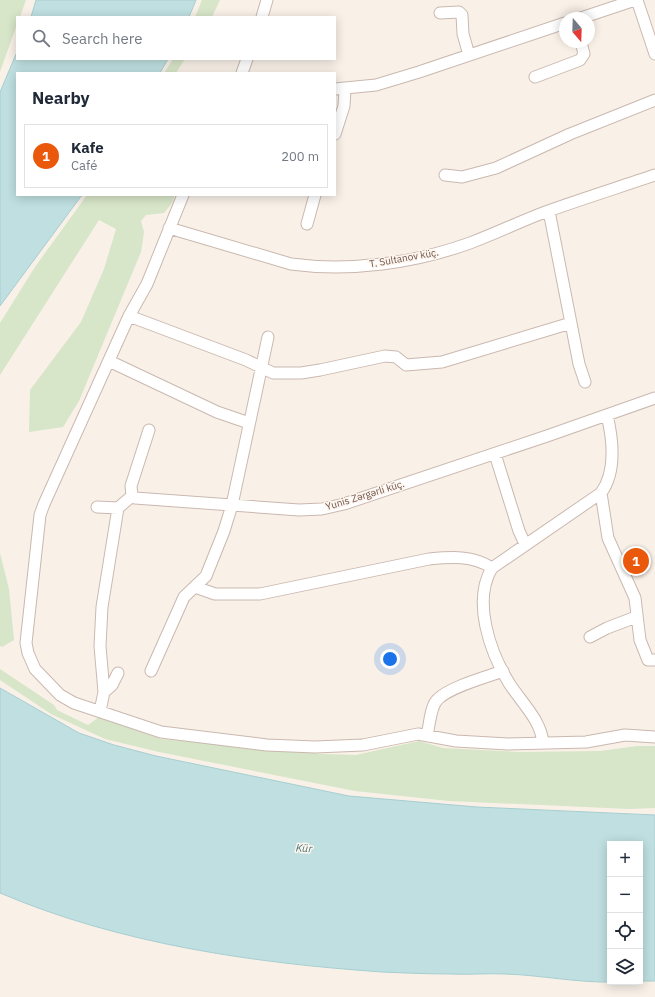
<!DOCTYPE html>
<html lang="en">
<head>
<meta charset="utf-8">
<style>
	:root { --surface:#fff; --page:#f2f2f3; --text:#1f2937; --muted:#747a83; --line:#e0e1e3; --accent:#ea580c }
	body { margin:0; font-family:"IBM Plex Sans",sans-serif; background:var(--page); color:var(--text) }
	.controls { position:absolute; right:12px; bottom:12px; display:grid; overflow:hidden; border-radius:0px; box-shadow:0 2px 10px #0003 }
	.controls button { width:36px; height:36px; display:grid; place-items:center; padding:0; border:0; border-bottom:1px solid var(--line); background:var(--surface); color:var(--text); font:20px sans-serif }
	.compass { position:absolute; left:559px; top:12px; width:36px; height:36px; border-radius:50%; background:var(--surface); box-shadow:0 2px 10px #0003; rotate:161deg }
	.you { position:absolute; left:390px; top:659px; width:14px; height:14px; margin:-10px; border:3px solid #fff; border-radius:50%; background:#1a73e8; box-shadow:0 0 0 6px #1a73e833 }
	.badge { display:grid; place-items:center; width:26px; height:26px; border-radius:50%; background:var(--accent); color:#fff; font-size:13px; font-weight:700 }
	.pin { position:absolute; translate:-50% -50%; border:2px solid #fff; box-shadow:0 1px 4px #0006 }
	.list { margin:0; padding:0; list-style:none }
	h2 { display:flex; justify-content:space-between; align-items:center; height:52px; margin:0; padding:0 16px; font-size:17px }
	h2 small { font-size:13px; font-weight:400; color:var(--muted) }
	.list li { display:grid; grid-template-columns:26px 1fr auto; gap:12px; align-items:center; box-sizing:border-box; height:64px; margin:0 8px 8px; padding:0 8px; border:1px solid var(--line); border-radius:0px }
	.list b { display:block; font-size:15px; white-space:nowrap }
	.list p { margin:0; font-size:13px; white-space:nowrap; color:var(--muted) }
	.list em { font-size:13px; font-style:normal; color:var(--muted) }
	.icon { flex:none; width:22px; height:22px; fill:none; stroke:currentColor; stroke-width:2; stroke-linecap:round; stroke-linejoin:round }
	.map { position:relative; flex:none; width:655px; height:997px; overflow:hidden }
	.search { position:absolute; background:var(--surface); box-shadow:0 2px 10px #0003; left:16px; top:16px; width:320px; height:44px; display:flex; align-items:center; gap:10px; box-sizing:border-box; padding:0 14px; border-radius:0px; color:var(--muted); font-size:15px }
	.panel { position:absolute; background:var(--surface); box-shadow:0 2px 10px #0003; left:16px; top:72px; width:320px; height:124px; border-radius:0px }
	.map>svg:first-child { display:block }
	.green { fill:#d7e5c8 }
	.water { fill:#bfdfe0; stroke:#a7ced1 }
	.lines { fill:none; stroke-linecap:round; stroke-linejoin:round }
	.minor-casing { stroke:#cab8af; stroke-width:13 }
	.minor { stroke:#fff; stroke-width:11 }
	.labels { text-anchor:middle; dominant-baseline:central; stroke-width:3; stroke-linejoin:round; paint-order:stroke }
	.street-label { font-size:10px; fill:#70584f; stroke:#fdf5ee }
	.water-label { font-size:11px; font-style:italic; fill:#49777a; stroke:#fdf5ee }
</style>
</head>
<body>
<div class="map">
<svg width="655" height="997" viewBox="0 0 655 997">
	<rect width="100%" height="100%" fill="#f9f1e8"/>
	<path class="green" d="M0 0H26L20 17H17V24L0 72Z
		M202 0H220L212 17H195Z
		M173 59H185L176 73H164Z
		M87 195H175L172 203 164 213 146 215 141 221 144 232 141 252 79 401 63 427 29 432 30 390 81 322 104 269 116 229 99 220 0 375V323L35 267Z
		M0 553 9 589 14 640 2 647 0 646Z
		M0 669 54 705 57 710 88 725 99 717 161 739 323 754 356 755 419 741 443 748 519 752 600 751 637 746H655V808L629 809 449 801 355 791 159 752 105 739 51 714 0 680Z"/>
	<path class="water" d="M36 0H196L189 17H31Z
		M17 52V59H168L160 73H17V195H82L0 306V92Z
		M0 688 79 733 114 745 156 756 349 796 477 807 655 815V981H640V844H610V982H614C577 983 541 975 505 974 487 973 469 975 451 974 428 974 405 973 382 972 253 963 120 944 0 893Z"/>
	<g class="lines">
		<g class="minor-casing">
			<path id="minor" d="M637 0 655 54
				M440 13 459 12 462 15 463 34 469 55
				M262 17 267 0
				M581 18 635 0
				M242 73 247 59
				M535 77 580 60 584 54 581 42
				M335 89 376 85 419 72 565 23
				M335 134 344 106 345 90
				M445 175 462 177 496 168 570 134 655 100
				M183 195 147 284 129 316 44 504 40 515 26 643 28 653 35 669 60 695 74 703 161 732 267 745 315 747 363 745 418 734 456 741 508 744 586 742 625 735 655 737
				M549 211 579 364 585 382
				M307 224 315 195
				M169 228 291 264C350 272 415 263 470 243 494 234 517 223 540 214 578 200 617 188 655 175
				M129 316 246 360 273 373H301L320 370 385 356 396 357 406 365 442 362 571 323
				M109 361 217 412 249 423
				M149 430 131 486 132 496 135 498 299 510 322 509 344 504 547 436 655 398
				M495 454 519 531 525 544
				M601 493 608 538 635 598 640 640 648 660H655
				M97 507 118 508
				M195 587 215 594H260L429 559C451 557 473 555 492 568
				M590 637 607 628 636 617
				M151 671 184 597 206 576 224 531 232 505 268 337
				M104 692 112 685 118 673
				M100 711 104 692 100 646 102 607 118 508 132 496
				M427 734C430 725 430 706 438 699 450 687 486 677 503 671
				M543 743C541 720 521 702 509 683 490 652 472 601 492 568L601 493C617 471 613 440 607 415"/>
		</g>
		<use href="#minor" class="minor"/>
	</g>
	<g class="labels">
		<g class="street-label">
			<text transform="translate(404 258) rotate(-10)">T. Sultanov küç.</text>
			<text transform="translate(365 495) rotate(-17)">Yunis Zərgərli küç.</text>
		</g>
		<g class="water-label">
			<text transform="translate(304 848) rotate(4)">Kür</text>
		</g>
	</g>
</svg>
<div class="controls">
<button>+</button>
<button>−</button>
<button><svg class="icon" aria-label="locate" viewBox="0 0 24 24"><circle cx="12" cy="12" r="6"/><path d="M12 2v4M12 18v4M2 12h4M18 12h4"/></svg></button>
<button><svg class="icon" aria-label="layers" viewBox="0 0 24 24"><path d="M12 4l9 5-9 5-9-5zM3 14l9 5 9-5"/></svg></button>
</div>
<svg class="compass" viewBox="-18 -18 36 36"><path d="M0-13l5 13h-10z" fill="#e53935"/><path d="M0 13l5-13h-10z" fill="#747a83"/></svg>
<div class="you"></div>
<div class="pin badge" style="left:636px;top:561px">1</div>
<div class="search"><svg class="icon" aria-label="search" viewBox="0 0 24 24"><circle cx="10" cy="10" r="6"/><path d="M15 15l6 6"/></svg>Search here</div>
<section class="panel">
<h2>Nearby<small></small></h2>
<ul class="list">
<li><span class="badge">1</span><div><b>Kafe</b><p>Café</p></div><em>200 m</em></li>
</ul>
</section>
</div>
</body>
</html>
